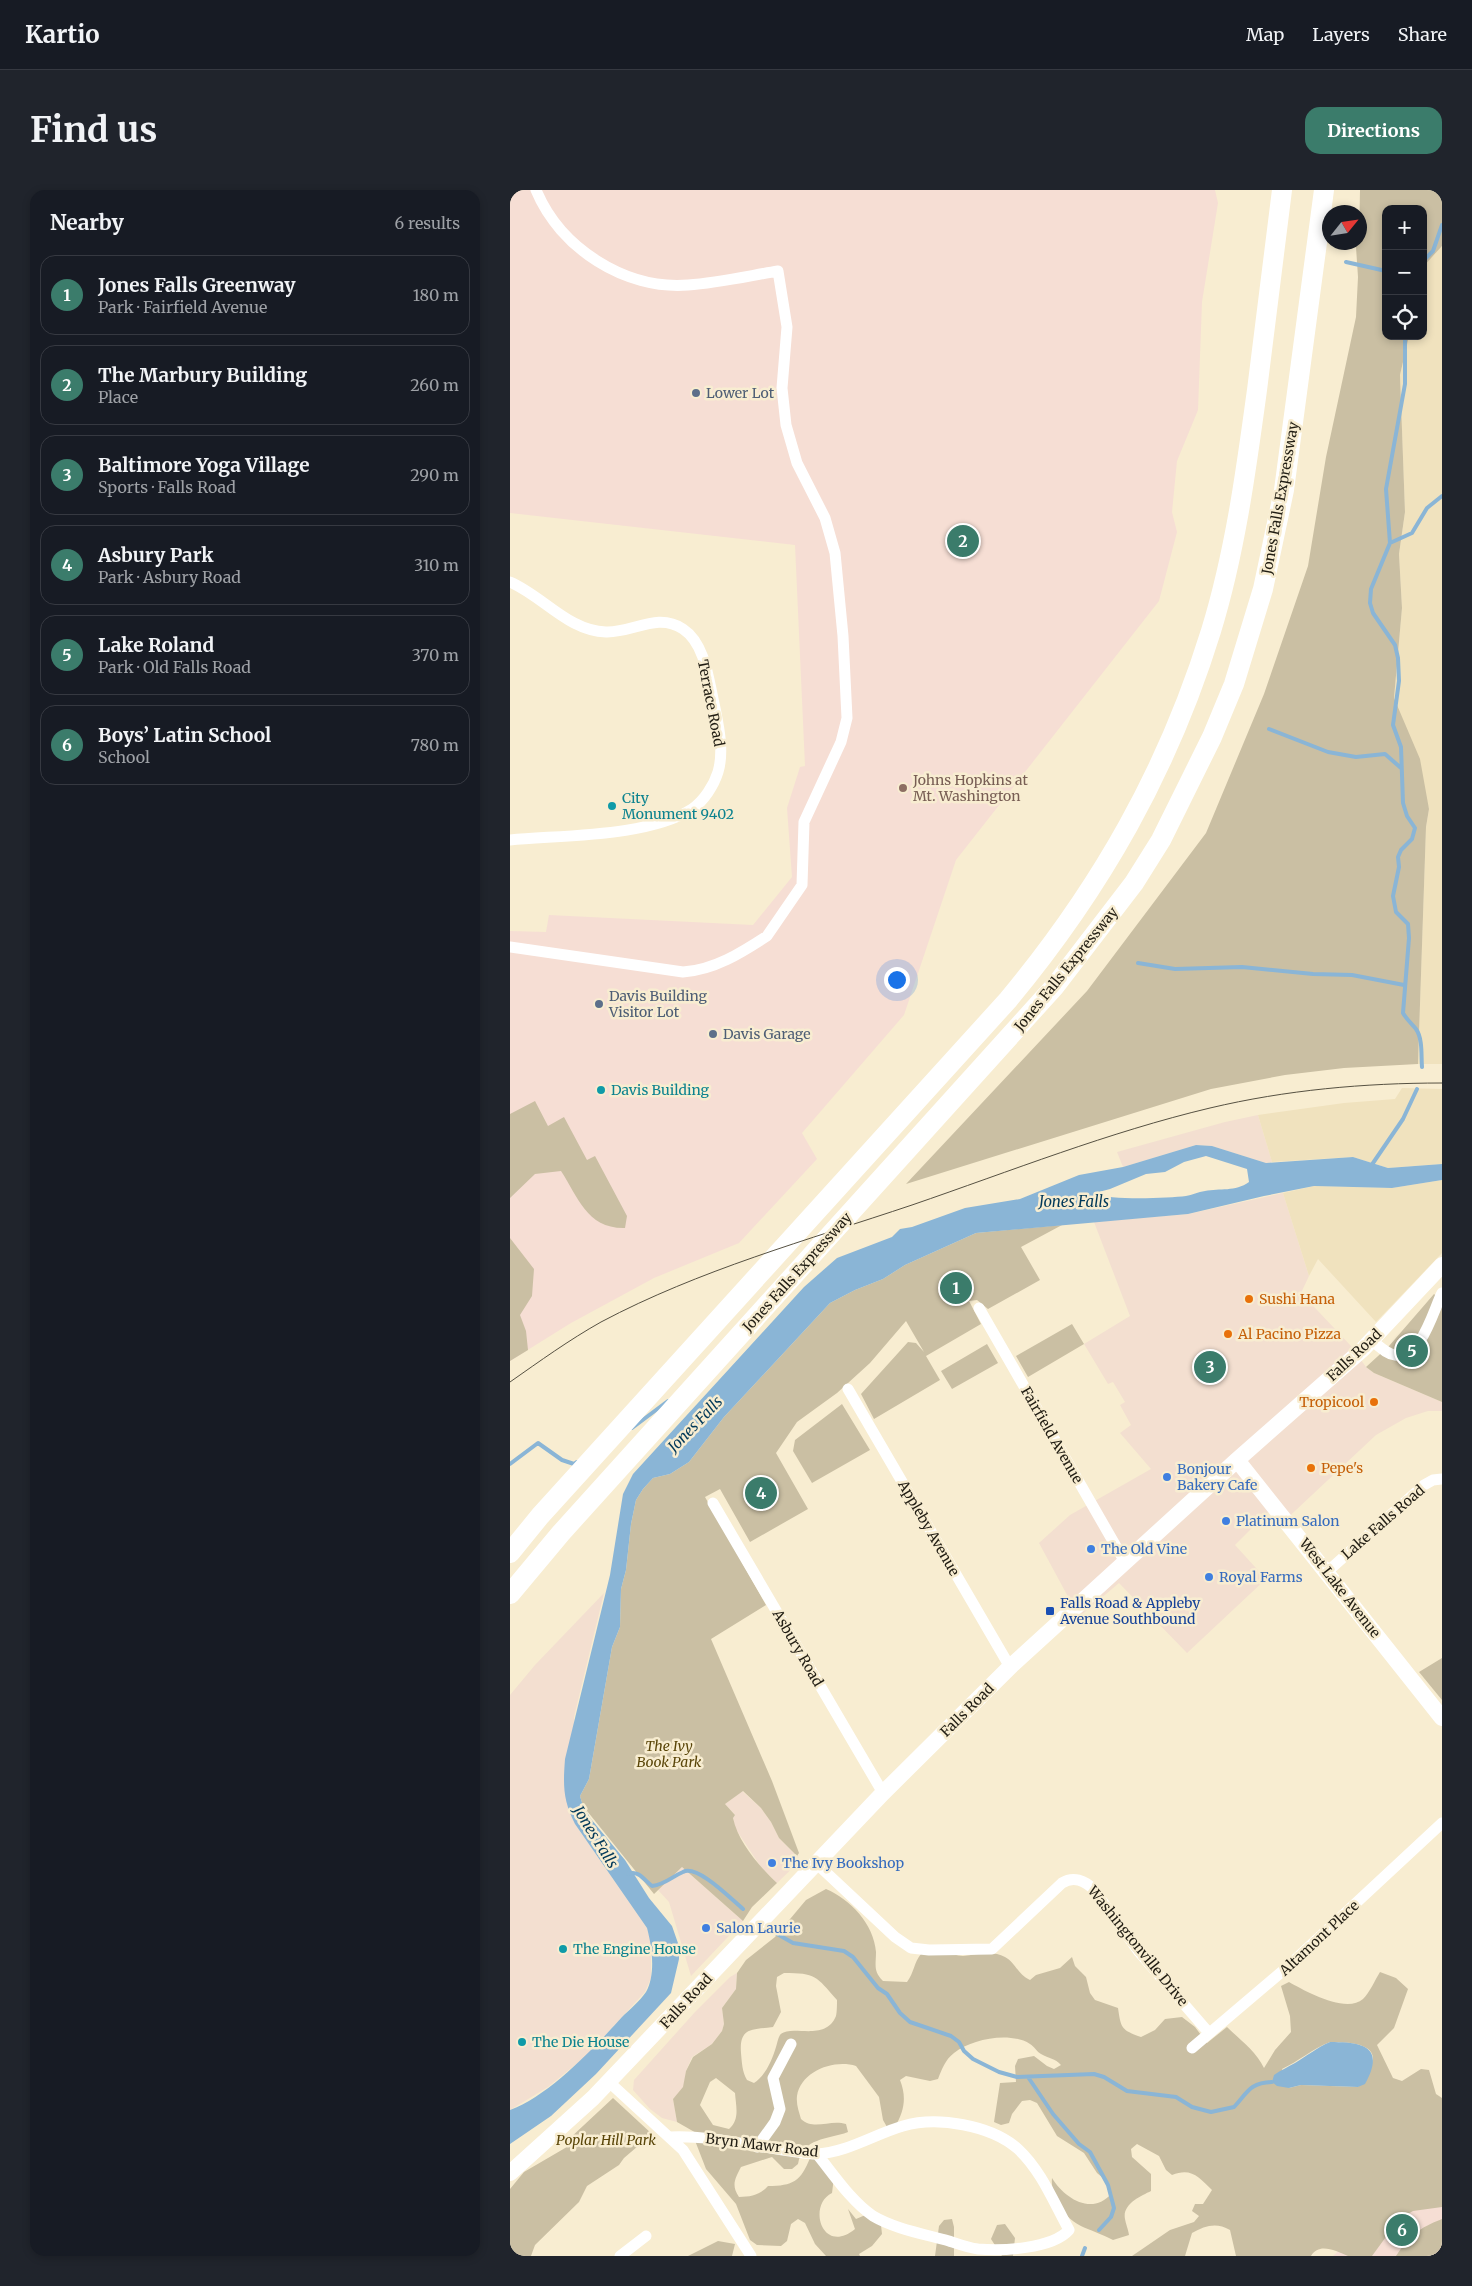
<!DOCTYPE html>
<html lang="en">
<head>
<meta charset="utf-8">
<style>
	:root { --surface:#171b24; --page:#20242c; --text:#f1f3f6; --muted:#9ea1a6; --line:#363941; --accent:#3b7c6b }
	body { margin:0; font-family:Merriweather,serif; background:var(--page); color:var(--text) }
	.controls { position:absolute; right:15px; top:15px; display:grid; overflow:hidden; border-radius:10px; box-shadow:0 2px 8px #0003 }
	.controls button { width:45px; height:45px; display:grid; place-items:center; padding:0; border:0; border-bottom:1px solid var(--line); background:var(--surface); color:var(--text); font:25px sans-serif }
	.compass { position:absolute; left:812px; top:15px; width:45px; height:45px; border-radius:50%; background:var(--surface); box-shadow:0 2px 8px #0003; rotate:60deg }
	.you { position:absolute; left:386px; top:789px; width:18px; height:18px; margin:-12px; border:4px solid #fff; border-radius:50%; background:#1a73e8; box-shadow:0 0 0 8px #1a73e833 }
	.badge { display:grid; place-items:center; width:32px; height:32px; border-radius:50%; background:var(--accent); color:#fff; font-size:16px; font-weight:700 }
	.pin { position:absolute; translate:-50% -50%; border:2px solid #fff; box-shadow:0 1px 5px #0006 }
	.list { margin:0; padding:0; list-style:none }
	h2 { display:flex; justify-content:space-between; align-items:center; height:65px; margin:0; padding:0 20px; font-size:21px }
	h2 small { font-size:16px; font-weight:400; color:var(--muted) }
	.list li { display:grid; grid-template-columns:32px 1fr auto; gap:15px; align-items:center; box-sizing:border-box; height:80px; margin:0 10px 10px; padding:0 10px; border:1px solid var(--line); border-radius:15px }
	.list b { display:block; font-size:19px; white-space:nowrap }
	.list p { margin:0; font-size:16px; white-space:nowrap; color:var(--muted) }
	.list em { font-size:16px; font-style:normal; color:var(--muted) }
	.icon { flex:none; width:28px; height:28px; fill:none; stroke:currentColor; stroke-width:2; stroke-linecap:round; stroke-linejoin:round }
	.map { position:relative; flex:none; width:932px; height:2066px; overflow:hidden; border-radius:15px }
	header { display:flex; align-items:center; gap:30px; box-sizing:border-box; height:70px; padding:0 25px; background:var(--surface); border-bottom:1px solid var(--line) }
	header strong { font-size:24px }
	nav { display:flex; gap:28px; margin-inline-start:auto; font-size:18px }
	.intro { display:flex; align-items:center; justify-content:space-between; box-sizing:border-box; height:120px; padding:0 30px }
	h1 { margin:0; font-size:35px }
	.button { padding:12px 22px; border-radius:15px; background:var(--accent); color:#fff; font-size:18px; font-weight:700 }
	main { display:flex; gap:30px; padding:0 30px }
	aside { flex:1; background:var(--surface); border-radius:15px; box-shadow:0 2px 8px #0003 }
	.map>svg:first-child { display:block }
	.commercial { fill:#f3dfd0 }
	.built { fill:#f0e2be }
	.education { fill:#f6ded4 }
	.green { fill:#cabfa3; fill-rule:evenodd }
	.water { fill:#8ab5d6; fill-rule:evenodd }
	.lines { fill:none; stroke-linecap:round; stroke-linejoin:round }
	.stream { stroke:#8ab5d6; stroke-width:4 }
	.street { stroke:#fff; stroke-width:11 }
	.secondary { stroke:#fff; stroke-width:16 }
	.highway { stroke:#fff; stroke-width:20 }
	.tram { stroke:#565142; stroke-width:1 }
	.service-dot { fill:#5c6f8a; stroke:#f8edd1; stroke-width:2 }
	.education-dot { fill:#8d6e63; stroke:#f8edd1; stroke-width:2 }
	.culture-dot { fill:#0f9aa8; stroke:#f8edd1; stroke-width:2 }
	.food-dot { fill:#e8710a; stroke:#f8edd1; stroke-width:2 }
	.shop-dot { fill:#3f7fe0; stroke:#f8edd1; stroke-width:2 }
	.transit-dot { fill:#1a4fb4; stroke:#f8edd1; stroke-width:2 }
	.labels { text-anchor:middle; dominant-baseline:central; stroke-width:5; stroke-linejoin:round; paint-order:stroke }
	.service-label { font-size:14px; fill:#4e5e75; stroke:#f8edd1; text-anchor:start }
	.street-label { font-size:14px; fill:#211d13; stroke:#f8edd1 }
	.education-label { font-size:14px; fill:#785e54; stroke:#f8edd1; text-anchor:start }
	.culture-label { font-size:14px; fill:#0d838f; stroke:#f8edd1; text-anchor:start }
	.food-label { font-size:14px; fill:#c56008; stroke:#f8edd1; text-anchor:start }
	.shop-label { font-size:14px; fill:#366cbe; stroke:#f8edd1; text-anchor:start }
	.transit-label { font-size:14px; fill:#164399; stroke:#f8edd1; text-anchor:start }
	.park-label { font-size:14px; font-style:italic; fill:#594508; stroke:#f8edd1 }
	.water-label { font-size:15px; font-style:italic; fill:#023959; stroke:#f8edd1 }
</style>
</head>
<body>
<header>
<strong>Kartio</strong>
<nav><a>Map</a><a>Layers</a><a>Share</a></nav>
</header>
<div class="intro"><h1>Find us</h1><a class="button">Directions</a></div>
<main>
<aside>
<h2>Nearby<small>6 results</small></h2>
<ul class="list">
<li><span class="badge">1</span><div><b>Jones Falls Greenway</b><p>Park · Fairfield Avenue</p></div><em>180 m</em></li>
<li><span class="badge">2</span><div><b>The Marbury Building</b><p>Place</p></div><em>260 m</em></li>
<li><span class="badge">3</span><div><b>Baltimore Yoga Village</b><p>Sports · Falls Road</p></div><em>290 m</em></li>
<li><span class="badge">4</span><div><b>Asbury Park</b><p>Park · Asbury Road</p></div><em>310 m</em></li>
<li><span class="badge">5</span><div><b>Lake Roland</b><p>Park · Old Falls Road</p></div><em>370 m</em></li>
<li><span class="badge">6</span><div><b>Boys’ Latin School</b><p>School</p></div><em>780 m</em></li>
</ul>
</aside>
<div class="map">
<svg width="932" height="2066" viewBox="0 0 932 2066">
	<rect width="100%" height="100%" fill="#f8edd1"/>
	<path class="commercial" d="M748 925 762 972 756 973 702 956 686 955 613 977 607 962 715 932Z
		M773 1003 799 1086 791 1103 841 1156 856 1177 864 1183 932 1212V1221H918L896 1228 866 1245 770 1335 758 1322 725 1355 756 1389 677 1463 609 1393 569 1427 529 1353 560 1325 641 1279 610 1243 621 1235 610 1215 615 1212 603 1192 598 1194 574 1154 620 1126 584 1032 678 1024Z
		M94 1403 64 1527 65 1634 137 1738 141 1754V1788L135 1802 76 1866 38 1897 0 1920V1505L25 1475Z
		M232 1601 251 1618 261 1632 269 1648 291 1670 267 1693 251 1677 225 1638 223 1627 225 1625 215 1614Z
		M172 1677 233 1731 181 1786 159 1712 148 1700Z
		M227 1783 226 1799 212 1818 214 1834 212 1841 202 1854 182 1867 176 1881 174 1897 163 1909 167 1932 152 1928 140 1919 123 1900 124 1890 185 1822 220 1787Z"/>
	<path class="built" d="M932 56V874H908L916 637 919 619 884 508 892 418 889 364 895 322 890 185 899 146H913V77Z
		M892 898 932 899V974L878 978 843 967 762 972 748 925 834 913 885 909Z
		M932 990V1063L866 1132 808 1069 799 1086 773 1003 804 996 882 998Z"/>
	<path class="education" d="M0 0H705L708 13 692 112 688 220 667 271 662 322 667 342 649 411 446 670 394 825 292 943 307 969 229 1053 144 1088 61 1133 0 1171V741L36 742 39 725 243 735 282 687 277 618 290 577 295 576 285 355 0 323Z
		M932 1990V2066H823L899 1999Z"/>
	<path class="green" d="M850 0H932V56L913 77V19H876V146H899L890 185 895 322 889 364 892 418 884 508 910 569 919 619 916 637 908 874 834 878 775 885 701 899 396 994 577 801 696 643 754 504 798 376 816 267 846 127 848 87 846 57V53L849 52Z
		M25 911 38 936 54 927 77 970 85 966 117 1026 115 1038C77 1039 68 1007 51 981L25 984 0 1008V924Z
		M552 1035 511 1057 530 1090 478 1119 467 1110 459 1111 471 1134 416 1166 430 1190 364 1229 351 1204 398 1152 406 1153 414 1162 396 1131 360 1173 327 1203 287 1232 266 1263 298 1319 240 1352 210 1299 195 1307 256 1415 201 1449 262 1591 289 1663 287 1666 269 1648 261 1632 251 1618 233 1601 215 1614 225 1625 223 1628C228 1652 249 1676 267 1693L242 1717 233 1731 172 1677 144 1704 73 1616 70 1606 79 1589 102 1457 110 1437 111 1399 116 1380 121 1334 126 1310 133 1299 143 1288 160 1284 179 1272 214 1227 320 1113 345 1100 373 1089 395 1075 466 1043Z
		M0 1048 24 1079 22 1106 10 1125 16 1141 18 1160 0 1171Z
		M924 1104 932 1111V1212L864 1183 856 1177 879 1156Z
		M562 1134 574 1154 518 1187 506 1166Z
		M477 1154 488 1173 442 1199 431 1181Z
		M332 1214 360 1260 302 1293 283 1261 285 1250Z
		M932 1468V1510L909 1482Z
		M316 1699C340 1709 364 1734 366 1762 366 1775 363 1781 373 1791L397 1792C404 1783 404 1772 411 1764 419 1764 427 1762 434 1762 441 1763 447 1766 453 1766 467 1765 482 1760 495 1767 505 1772 508 1785 520 1790L526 1785 550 1778 562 1767 565 1776 576 1787 580 1803 585 1810 608 1818C611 1838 611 1840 631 1847L645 1840 655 1829 672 1827 685 1837 697 1853 717 1837C730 1850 746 1861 754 1878L765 1860 781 1842 780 1826 771 1796 779 1792C795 1801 836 1824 853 1809 860 1802 865 1790 870 1782L886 1788 898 1799 884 1838 867 1855 883 1888 892 1891 911 1879 919 1880 926 1904 932 1908V2017L903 2021 889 2029 862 2066C855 2066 844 2066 838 2066 826 2061 809 2052 801 2066H726L720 2040C706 2032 695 2036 682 2043L675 2066H622L660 2040 684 2032 689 2026 682 2021 685 2014H693L702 2000C689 1987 681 1977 662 1985L656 1980 649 1966 627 1954 621 1959 622 1967 641 1984V2001C631 2006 612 2014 615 2029 616 2035 618 2038 619 2045L603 2050C579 2037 559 2038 547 2010 544 2002 541 1997 542 1988 554 2008 582 2026 601 2004L599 1993 587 1983 574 1963 547 1946 527 1913 520 1910 512 1911 502 1924 499 1933 491 1935 484 1932 490 1893 506 1892 505 1876 508 1869 524 1866 537 1876 544 1879 551 1875C545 1868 539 1869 531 1864 527 1862 524 1856 520 1854 500 1841 461 1849 444 1863 435 1870 432 1879 428 1889L420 1891 396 1886 390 1890C397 1908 394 1921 385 1937H377L373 1930 369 1907 346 1876C324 1869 291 1881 287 1906 286 1914 289 1922 291 1929 304 1941 320 1929 336 1934L338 1942C317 1950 293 1947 288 1974L282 1979H274L262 1967 231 1977C225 1989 221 1995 229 2007 241 2007 250 2005 258 1996 283 1996 291 1991 300 1968L308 1969 324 1987 322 2003C297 2015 312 2066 345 2039L338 2019 346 2029 360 2023 371 2035 372 2044 362 2056 349 2064 350 2066H316L305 2054 295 2033 288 2029 281 2034 277 2051 271 2056 247 2055 240 2050 226 2014 196 1979 184 1948 188 1944 167 1932 163 1909 173 1897 176 1881 183 1867 202 1854 212 1841 214 1834 212 1818 226 1799 227 1783 236 1770 265 1747 296 1710ZM274 1783C306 1783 306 1786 327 1810 327 1814 327 1822 326 1826 315 1853 280 1833 270 1845 268 1848 267 1854 266 1857 262 1870 256 1885 244 1893L237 1890C232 1881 232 1873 231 1863 229 1837 242 1840 263 1837L271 1822 266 1796 267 1787ZM820 1852C833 1852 869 1852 862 1873 860 1881 853 1890 848 1897L791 1895 779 1898 772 1879C789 1871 802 1859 820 1852ZM206 1888 225 1903C226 1917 230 1929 219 1939L203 1935 190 1915 200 1892Z
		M103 1908 142 1944 114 1968 109 1975 77 1996 69 2012 25 2055 21 2066H0V1999L14 1982 62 1954 59 1949Z
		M442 2029 444 2037V2066H425L429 2036 434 2030Z
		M932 2029V2066H886C900 2045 909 2038 932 2029Z
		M495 2034 505 2048 503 2066H492L481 2049 487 2035Z
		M208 2051 225 2054 222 2066H178Z"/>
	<path class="water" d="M686 955 702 956 756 973 843 967 878 978 932 974V990L882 998 804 996 754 1006 678 1024 466 1043 395 1075 373 1089 345 1100 320 1113 214 1227 179 1272 160 1284 143 1288 133 1299 126 1310 121 1334 116 1380 111 1399 110 1437 102 1457 79 1589 70 1606 73 1616 81 1629 115 1670 139 1708 162 1736 169 1756V1769L161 1803 86 1884 41 1926 0 1954V1920C39 1906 84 1858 112 1827 119 1820 130 1811 136 1802 146 1784 142 1757 137 1738L65 1634C53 1610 53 1596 55 1569L100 1385 113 1304 123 1284 294 1097 327 1068 382 1047 390 1039 402 1037 455 1018 510 1009 569 985 613 977ZM696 966 737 979 739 992C725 1002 710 998 695 1001 688 1002 682 1005 676 1006 658 1008 599 1011 585 1003L600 999 636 984 655 982 674 972Z
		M820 1852C852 1852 876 1856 855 1894L848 1897 791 1895 779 1898 767 1896 762 1892 764 1885C771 1880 778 1877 785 1873 797 1866 806 1858 820 1852Z"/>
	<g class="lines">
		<path class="stream" d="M913 71 923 61 932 35
			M836 72 876 81
			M895 146V194L876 299 880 353 861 399 860 413 863 423 885 455 888 468 889 491 883 535 891 557 893 613 897 626 905 638 902 649 891 660 888 667 889 677 883 706 886 722 898 734 899 748 893 823C897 830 902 834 906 839 913 849 911 866 912 877
			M880 353 902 343 917 318 932 306
			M759 539 818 562 846 567 875 564 891 578
			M628 773 665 779 732 777 803 784 842 785 894 795
			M861 976 893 929 907 899
			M122 1238 158 1211
			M0 1274 28 1253 52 1270 64 1274 67 1272
			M118 1684C129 1680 134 1690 142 1696 156 1694 161 1687 173 1682 187 1674 221 1709 233 1719
			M262 1741 283 1753 334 1761 343 1767 368 1798 377 1804 390 1823 400 1832 441 1846 449 1852 454 1861 463 1869 489 1882 507 1887 584 1884 594 1887 617 1901 666 1907 682 1917 701 1922 724 1917C738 1902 739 1893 762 1892
			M518 1887 543 1924 569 1954 580 1962 598 1995 604 2018 601 2027 589 2040
			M572 2066 575 2058"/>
		<path class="street" d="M0 392C33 406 58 441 96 442 123 443 147 422 173 439 196 454 199 493 205 518 209 538 214 562 208 582 204 595 194 611 182 619 138 647 52 645 0 650
			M0 757 173 782C204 780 231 763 257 746L292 695 294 632 331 552 337 528 333 446 325 363 315 328 287 273 276 235 272 198 277 137 268 81C238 86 208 93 178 95 115 100 50 58 26 0
			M469 1118 615 1372
			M861 1150C868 1155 876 1164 885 1165 911 1170 923 1121 932 1103
			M338 1199 500 1477
			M203 1313 373 1603
			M817 1382 914 1295 923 1290 932 1289
			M306 1673 385 1747 401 1758 419 1760 482 1759 552 1693C563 1686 575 1690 584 1700L629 1762 699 1843
			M682 1858 775 1779 932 1633
			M99 1892 173 1960 241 2066
			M160 1947C199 1945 240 1956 280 1961 288 1962 298 1964 306 1964 336 1963 365 1944 393 1936 427 1926 481 1935 508 1959 531 1980 544 2013 559 2040 542 2059 492 2061 468 2059 459 2058 448 2054 439 2051 414 2044 385 2039 363 2026 341 2011 324 1985 307 1964
			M247 1957 265 1932 270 1919 263 1888 281 1854
			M110 2066 136 2046"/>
		<path class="secondary" d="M727 1270 932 1528
			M0 1983 83 1908 373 1603 500 1477 727 1270 853 1159 932 1075"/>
		<path class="highway" d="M0 1363 30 1326 498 810C591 698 658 580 701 441 725 363 736 281 747 200 755 133 764 67 772 0
			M0 1404 51 1343 545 796 624 693 651 650 702 547 724 494 753 399 774 300 814 0"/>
		<path class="tram" d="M0 1192C30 1171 59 1150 91 1132 189 1080 298 1050 402 1015 501 981 599 942 700 918 776 900 854 893 932 893"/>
	</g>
	<g class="service-dot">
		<circle cx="186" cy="203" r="5"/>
		<circle cx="89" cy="814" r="5"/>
		<circle cx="203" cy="844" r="5"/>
	</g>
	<circle class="education-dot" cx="393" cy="598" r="5"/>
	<g class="culture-dot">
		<circle cx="102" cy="616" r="5"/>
		<circle cx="91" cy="900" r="5"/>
		<circle cx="53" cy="1759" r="5"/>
		<circle cx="12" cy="1852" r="5"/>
	</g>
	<g class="food-dot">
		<circle cx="739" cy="1109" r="5"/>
		<circle cx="718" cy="1144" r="5"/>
		<circle cx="864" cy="1212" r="5"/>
		<circle cx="801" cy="1278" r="5"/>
	</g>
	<g class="shop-dot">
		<circle cx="657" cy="1287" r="5"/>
		<circle cx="716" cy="1331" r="5"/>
		<circle cx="581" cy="1359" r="5"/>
		<circle cx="699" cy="1387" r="5"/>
		<circle cx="262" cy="1673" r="5"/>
		<circle cx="196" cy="1738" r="5"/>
	</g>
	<rect class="transit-dot" x="535" y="1416" width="10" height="10" rx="2.5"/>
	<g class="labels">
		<g class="service-label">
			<text x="196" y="203">Lower Lot</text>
			<text x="99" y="806">Davis Building<tspan x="99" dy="16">Visitor Lot</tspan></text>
			<text x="213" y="844">Davis Garage</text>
		</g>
		<g class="street-label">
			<text transform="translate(770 308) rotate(-80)">Jones Falls Expressway</text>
			<text transform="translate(201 513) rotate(79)">Terrace Road</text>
			<text transform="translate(556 779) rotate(-51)">Jones Falls Expressway</text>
			<text transform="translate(287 1082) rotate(-48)">Jones Falls Expressway</text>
			<text transform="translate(844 1165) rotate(-43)">Falls Road</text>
			<text transform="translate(542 1245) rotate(60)">Fairfield Avenue</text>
			<text transform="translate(873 1332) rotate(-41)">Lake Falls Road</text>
			<text transform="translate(419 1338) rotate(60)">Appleby Avenue</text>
			<text transform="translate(830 1398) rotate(52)">West Lake Avenue</text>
			<text transform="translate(288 1458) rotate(60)">Asbury Road</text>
			<text transform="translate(457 1520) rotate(-45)">Falls Road</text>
			<text transform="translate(809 1748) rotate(-43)">Altamont Place</text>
			<text transform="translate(628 1756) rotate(51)">Washingtonville Drive</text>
			<text transform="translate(176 1811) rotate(-47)">Falls Road</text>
			<text transform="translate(252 1955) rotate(7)">Bryn Mawr Road</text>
		</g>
		<g class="education-label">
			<text x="403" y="590">Johns Hopkins at<tspan x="403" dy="16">Mt. Washington</tspan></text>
		</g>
		<g class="culture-label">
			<text x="112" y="608">City<tspan x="112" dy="16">Monument 9402</tspan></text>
			<text x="101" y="900">Davis Building</text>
			<text x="63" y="1759">The Engine House</text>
			<text x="22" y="1852">The Die House</text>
		</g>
		<g class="food-label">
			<text x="749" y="1109">Sushi Hana</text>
			<text x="728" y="1144">Al Pacino Pizza</text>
			<text x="854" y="1212" text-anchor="end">Tropicool</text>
			<text x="811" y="1278">Pepe's</text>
		</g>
		<g class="shop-label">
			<text x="667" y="1279">Bonjour<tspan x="667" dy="16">Bakery Cafe</tspan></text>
			<text x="726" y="1331">Platinum Salon</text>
			<text x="591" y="1359">The Old Vine</text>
			<text x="709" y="1387">Royal Farms</text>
			<text x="272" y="1673">The Ivy Bookshop</text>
			<text x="206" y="1738">Salon Laurie</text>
		</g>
		<g class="transit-label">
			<text x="550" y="1413">Falls Road &amp; Appleby<tspan x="550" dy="16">Avenue Southbound</tspan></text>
		</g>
		<g class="park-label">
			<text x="159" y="1556">The Ivy<tspan x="159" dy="16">Book Park</tspan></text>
			<text x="96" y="1950">Poplar Hill Park</text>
		</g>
		<g class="water-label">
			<text x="564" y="1011">Jones Falls</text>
			<text transform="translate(185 1234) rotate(-46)">Jones Falls</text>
			<text transform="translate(86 1647) rotate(58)">Jones Falls</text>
		</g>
	</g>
</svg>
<div class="controls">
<button>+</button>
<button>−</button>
<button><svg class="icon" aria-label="locate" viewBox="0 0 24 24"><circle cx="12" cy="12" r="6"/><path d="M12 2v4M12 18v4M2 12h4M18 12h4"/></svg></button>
</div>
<svg class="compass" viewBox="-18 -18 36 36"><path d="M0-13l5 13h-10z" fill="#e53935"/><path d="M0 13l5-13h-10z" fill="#9ea1a6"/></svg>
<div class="you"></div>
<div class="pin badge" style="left:446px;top:1098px">1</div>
<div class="pin badge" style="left:453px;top:351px">2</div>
<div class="pin badge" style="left:700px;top:1177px">3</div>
<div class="pin badge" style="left:251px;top:1303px">4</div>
<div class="pin badge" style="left:902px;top:1161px">5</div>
<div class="pin badge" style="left:892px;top:2040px">6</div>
</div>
</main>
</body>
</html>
